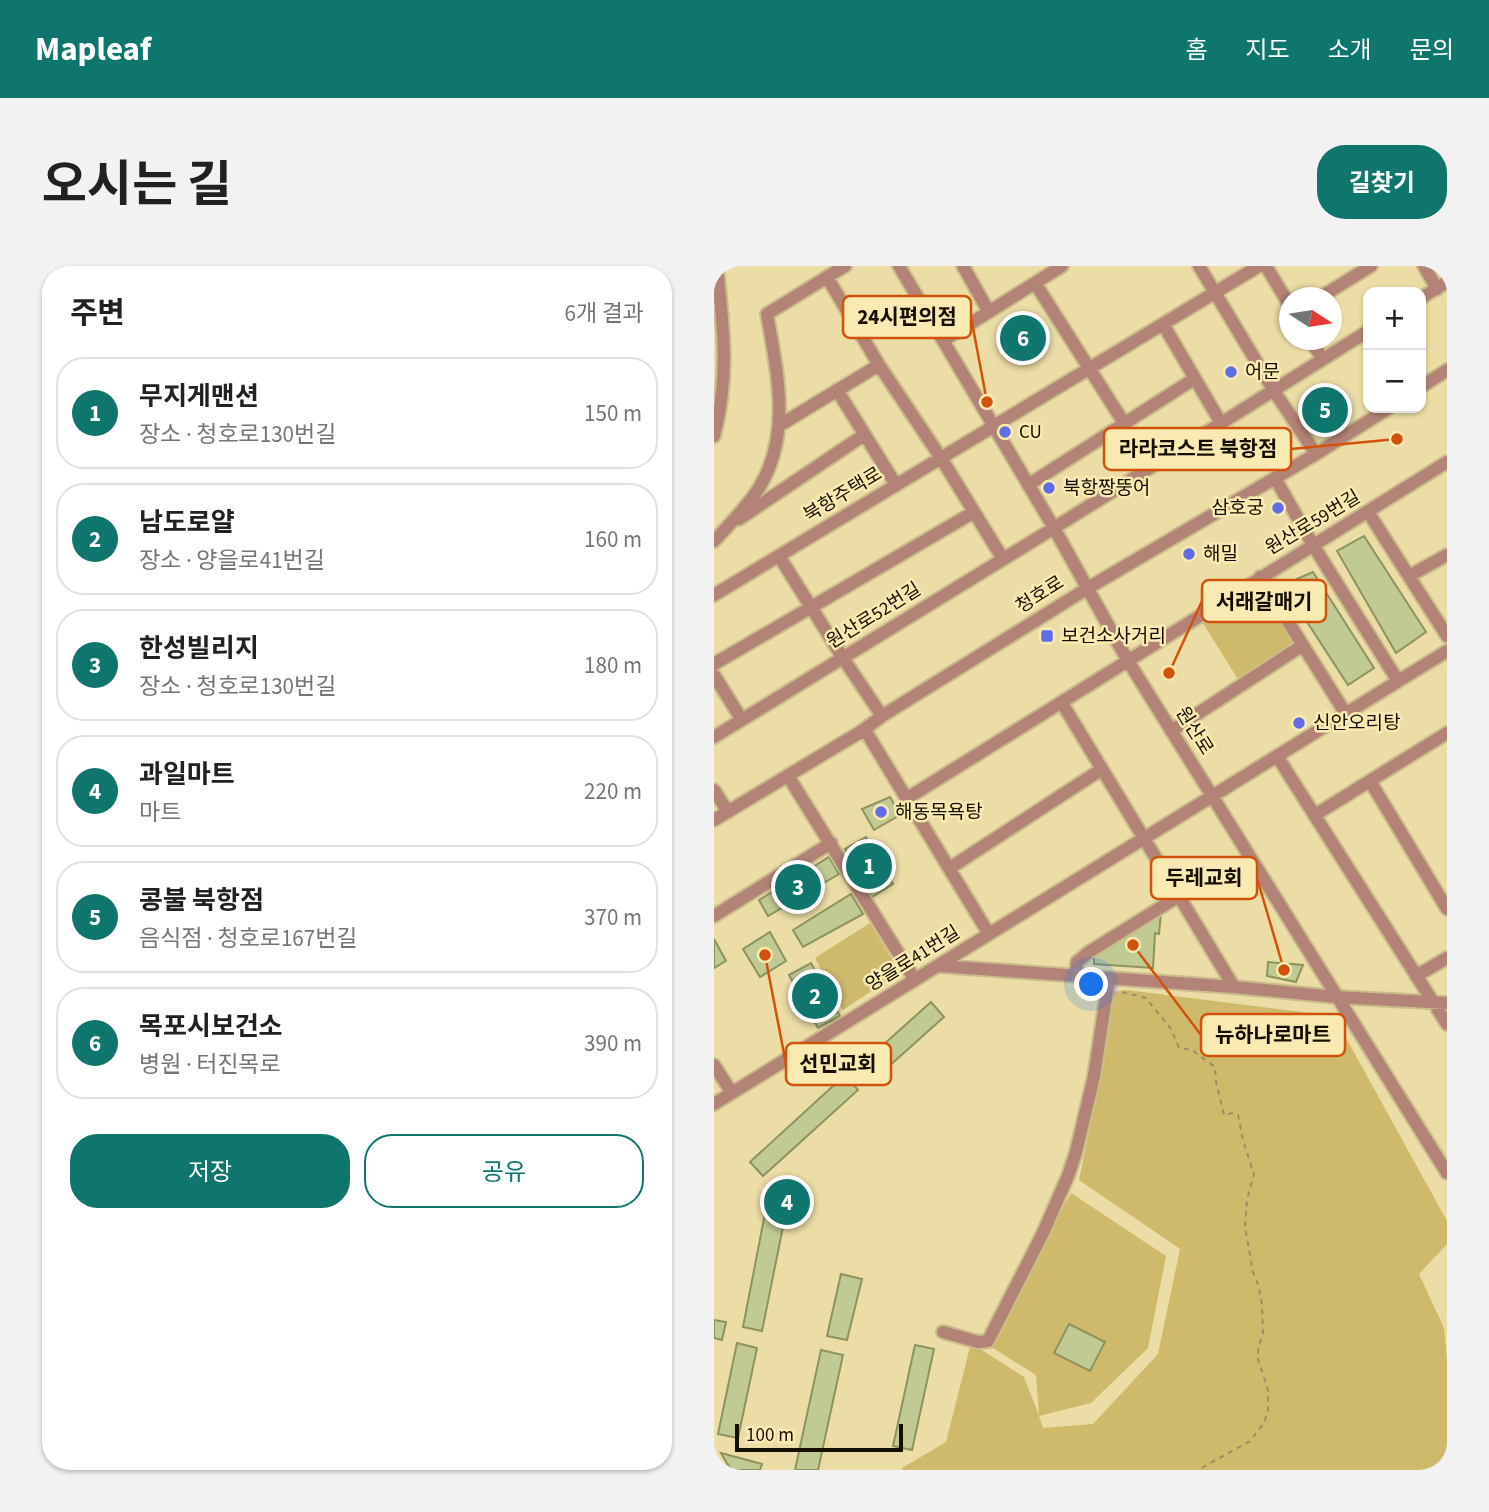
<!DOCTYPE html>
<html lang="ko">
<head>
<meta charset="utf-8">
<style>
	:root { --surface:#fff; --page:#f2f2f2; --text:#202124; --muted:#757577; --line:#e0e0e0; --accent:#0f766e }
	body { margin:0; font-family:"Source Sans 3","Noto Sans KR",sans-serif; background:var(--page); color:var(--text) }
	.controls { position:absolute; right:21px; top:21px; display:grid; overflow:hidden; border-radius:14px; box-shadow:0 2px 5px #0004 }
	.controls button { width:63px; height:63px; display:grid; place-items:center; padding:0; border:0; border-bottom:2px solid var(--line); background:var(--surface); color:var(--text); font:35px sans-serif }
	.compass { position:absolute; left:565px; top:21px; width:63px; height:63px; border-radius:50%; background:var(--surface); box-shadow:0 2px 5px #0004; rotate:102deg }
	.scale { position:absolute; left:21px; bottom:18px; width:168px; box-sizing:border-box; padding-left:7px; border:4px solid #150f00; border-top:0; font-size:19px; line-height:24px; white-space:nowrap; color:#150f00; -webkit-text-stroke:5px #f9eab2; paint-order:stroke }
	.you { position:absolute; left:378px; top:719px; width:24px; height:24px; margin:-18px; border:5px solid #fff; border-radius:50%; background:#1a73e8; box-shadow:0 0 0 10px #1a73e833 }
	.badge { display:grid; place-items:center; width:46px; height:46px; border-radius:50%; background:var(--accent); color:#fff; font-size:23px; font-weight:700 }
	.pin { position:absolute; translate:-50% -50%; border:4px solid #fff; box-shadow:0 2px 7px #0006 }
	.list { margin:0; padding:0; list-style:none }
	h2 { display:flex; justify-content:space-between; align-items:center; height:91px; margin:0; padding:0 28px; font-size:30px }
	h2 small { font-size:23px; font-weight:400; color:var(--muted) }
	.list li { display:grid; grid-template-columns:46px 1fr auto; gap:21px; align-items:center; box-sizing:border-box; height:112px; margin:0 14px 14px; padding:0 14px; border:2px solid var(--line); border-radius:28px }
	.list b { display:block; font-size:26px; white-space:nowrap }
	.list p { margin:0; font-size:23px; white-space:nowrap; color:var(--muted) }
	.list em { font-size:23px; font-style:normal; color:var(--muted) }
	.actions { display:flex; gap:14px; padding:21px 28px }
	.actions a { flex:1; padding:16px 0; border:2px solid var(--accent); border-radius:28px; text-align:center; font-size:24px; color:var(--accent) }
	.actions .main { background:var(--accent); color:#fff }
	.map { position:relative; flex:none; width:733px; height:1204px; overflow:hidden; border-radius:28px }
	header { display:flex; align-items:center; gap:42px; box-sizing:border-box; height:98px; padding:0 35px; background:var(--accent); color:#fff }
	header strong { font-size:33px }
	nav { display:flex; gap:38px; margin-inline-start:auto; font-size:24px }
	.intro { display:flex; align-items:center; justify-content:space-between; box-sizing:border-box; height:168px; padding:0 42px }
	h1 { margin:0; font-size:49px }
	.button { padding:18px 32px; border-radius:28px; background:var(--accent); color:#fff; font-size:24px; font-weight:700 }
	main { display:flex; gap:42px; padding:0 42px }
	aside { flex:1; background:var(--surface); border-radius:28px; box-shadow:0 2px 5px #0004 }
	.map>svg:first-child { display:block }
	.green { fill:#cfba6b }
	.building { fill:#c2ca94; stroke:#8c935f; stroke-width:2 }
	.lines { fill:none; stroke-linecap:round; stroke-linejoin:round }
	.minor-casing { stroke:#cabc8b; stroke-width:16 }
	.path { stroke:#998e66; stroke-width:2; stroke-dasharray:5 5; stroke-linecap:butt }
	.minor { stroke:#b48377; stroke-width:12 }
	.poi-dot { fill:#616de5; stroke:#f9eab2; stroke-width:2.5 }
	.labels { text-anchor:middle; dominant-baseline:central; stroke-width:5; stroke-linejoin:round; paint-order:stroke }
	.poi-label { font-size:19px; fill:#150f00; stroke:#f9eab2; text-anchor:start }
	.street-label { font-size:19px; fill:#150f00; stroke:#f9eab2 }
	.leader { fill:none; stroke:#d3520b; stroke-width:2.5 }
	.callout-dot { fill:#d3520b; stroke:#f9eab2; stroke-width:2.5 }
	.callout { fill:#f9eab2; stroke:#d3520b; stroke-width:2.5 }
	.callout-label { font-size:21px; text-anchor:middle; font-weight:bold; fill:#150f00 }
</style>
</head>
<body>
<header>
<strong>Mapleaf</strong>
<nav><a>홈</a><a>지도</a><a>소개</a><a>문의</a></nav>
</header>
<div class="intro"><h1>오시는 길</h1><a class="button">길찾기</a></div>
<main>
<aside>
<h2>주변<small>6개 결과</small></h2>
<ul class="list">
<li><span class="badge">1</span><div><b>무지게맨션</b><p>장소 · 청호로130번길</p></div><em>150 m</em></li>
<li><span class="badge">2</span><div><b>남도로얄</b><p>장소 · 양을로41번길</p></div><em>160 m</em></li>
<li><span class="badge">3</span><div><b>한성빌리지</b><p>장소 · 청호로130번길</p></div><em>180 m</em></li>
<li><span class="badge">4</span><div><b>과일마트</b><p>마트</p></div><em>220 m</em></li>
<li><span class="badge">5</span><div><b>콩불 북항점</b><p>음식점 · 청호로167번길</p></div><em>370 m</em></li>
<li><span class="badge">6</span><div><b>목포시보건소</b><p>병원 · 터진목로</p></div><em>390 m</em></li>
</ul>
<div class="actions"><a class="main">저장</a><a>공유</a></div>
</aside>
<div class="map">
<svg width="733" height="1204" viewBox="0 0 733 1204">
	<rect width="100%" height="100%" fill="#ecdda6"/>
	<path class="green" d="M542 320 547 322 579 374V381L525 415 487 354Z
		M156 657 186 706 129 744 101 692Z
		M413 724 620 750 733 955V978L705 1008 730 1062 733 1094V1204H189L188 1202 232 1176 257 1077 310 1111 325 1149 322 1109 271 1077 357 927 452 990 434 1082 377 1137 325 1150 329 1162 379 1158 444 1088 466 983 365 914 391 788 400 729 403 725Z"/>
	<path class="building" d="M650 270 712 366 682 387 623 285Z
		M599 306 660 402 634 419 569 319Z
		M176 531 186 549 160 564 148 543Z
		M152 571 179 618 158 631 131 583Z
		M115 591 125 608 54 650 45 634Z
		M137 628 149 648 89 681 79 664Z
		M447 647 445 668 441 667 439 702 380 698V691Z
		M56 666 72 695 46 711 29 683Z
		M0 673 12 695 0 702Z
		M554 696 589 699 582 716 553 710Z
		M97 697 126 750 104 762 75 709Z
		M217 736 230 751 154 819 141 804Z
		M131 809 144 824 49 910 36 896Z
		M53 937 73 941 48 1065 29 1061Z
		M127 1008 148 1013 133 1074 113 1070Z
		M0 1054 12 1056 8 1074 0 1072Z
		M355 1058 391 1076 376 1105 340 1087Z
		M23 1077 43 1082 24 1172 4 1168Z
		M201 1079 220 1083 198 1184 179 1180Z
		M107 1084 129 1089 104 1204H81Z
		M7 1187 48 1198 46 1204H17Z"/>
	<g class="lines">
		<g class="minor-casing">
			<path id="minor" d="M185 0 340 262 414 395 733 907
				M249 0 275 46
				M485 0 560 125 602 188
				M552 0 576 40
				M710 0 723 23
				M113 11 165 99 227 192 289 293
				M321 17 410 157
				M605 32 657 0
				M707 32 733 16
				M449 58 507 157
				M230 74 348 0
				M596 74 609 93
				M707 121 733 104
				M123 124 182 219
				M66 159 165 99
				M0 170C16 109 9 61 3 0
				M561 212 599 279 684 415
				M314 219 480 113
				M654 246 733 370
				M25 253 150 169
				M0 275C16 258 33 241 45 222 78 168 63 106 53 48L131 0
				M65 290 129 392 168 450
				M695 310 733 289
				M546 311 632 448
				M0 329 545 0
				M0 398 260 246
				M0 409 28 454
				M348 437 520 721
				M148 465 154 469 275 668
				M457 465 589 379
				M0 471 340 262 654 65
				M563 490 733 758
				M74 510 201 714
				M656 515 733 643
				M0 524 14 546
				M192 533 733 196
				M601 549 733 467
				M0 554 148 465 168 450 374 322 602 188 675 142
				M236 602 388 503
				M0 650 117 577
				M225 700 520 721 622 731 733 737
				M362 710 363 696 375 686 465 630
				M702 710 733 692
				M0 799 18 827
				M0 838 733 385
				M229 1066 264 1076 274 1075 329 967 354 910 362 886 380 810 395 712
				M0 1200 2 1204"/>
		</g>
		<path class="path" d="M408 726 432 732 457 763 465 782 478 784 501 801 502 816 510 849 519 847 524 849 529 874 540 909 533 933 531 961 539 1006 544 1018 548 1038 549 1069 546 1076 543 1090 554 1124V1144L550 1157 536 1175 484 1204"/>
		<use href="#minor" class="minor"/>
	</g>
	<g class="poi-dot">
		<circle cx="517" cy="106" r="7"/>
		<circle cx="291" cy="166" r="7"/>
		<circle cx="335" cy="222" r="7"/>
		<circle cx="564" cy="242" r="7"/>
		<circle cx="475" cy="288" r="7"/>
		<rect x="326" y="363" width="14" height="14" rx="3.5"/>
		<circle cx="585" cy="457" r="7"/>
		<circle cx="167" cy="546" r="7"/>
	</g>
	<g class="labels">
		<g class="poi-label">
			<text x="531" y="106">어문</text>
			<text x="305" y="166">CU</text>
			<text x="349" y="222">북항짱뚱어</text>
			<text x="550" y="242" text-anchor="end">삼호궁</text>
			<text x="489" y="288">해밀</text>
			<text x="347" y="370">보건소사거리</text>
			<text x="599" y="457">신안오리탕</text>
			<text x="181" y="546">해동목욕탕</text>
		</g>
		<g class="street-label">
			<text transform="translate(129 229) rotate(-31)">북항주택로</text>
			<text transform="translate(599 257) rotate(-31)">원산로59번길</text>
			<text transform="translate(326 329) rotate(-32)">청호로</text>
			<text transform="translate(160 350) rotate(-32)">원산로52번길</text>
			<text transform="translate(480 465) rotate(58)">원산로</text>
			<text transform="translate(199 693) rotate(-32)">양을로41번길</text>
		</g>
	</g>
	<path class="leader" d="M273 136L257 51M683 173L577 183M455 407L488 335M570 704L543 612M419 679L487 769M51 689L72 798"/>
	<g class="callout-dot">
		<circle cx="273" cy="136" r="7"/>
		<circle cx="683" cy="173" r="7"/>
		<circle cx="455" cy="407" r="7"/>
		<circle cx="570" cy="704" r="7"/>
		<circle cx="419" cy="679" r="7"/>
		<circle cx="51" cy="689" r="7"/>
	</g>
	<g class="callout">
		<rect x="129" y="30" width="128" height="42" rx="7"/>
		<rect x="390" y="162" width="187" height="42" rx="7"/>
		<rect x="488" y="314" width="124" height="42" rx="7"/>
		<rect x="437" y="591" width="106" height="42" rx="7"/>
		<rect x="487" y="748" width="144" height="42" rx="7"/>
		<rect x="72" y="777" width="105" height="42" rx="7"/>
	</g>
	<g class="callout-label">
		<text x="193" y="58">24시편의점</text>
		<text x="484" y="190">라라코스트 북항점</text>
		<text x="550" y="343">서래갈매기</text>
		<text x="490" y="619">두레교회</text>
		<text x="559" y="776">뉴하나로마트</text>
		<text x="124" y="805">선민교회</text>
	</g>
</svg>
<div class="controls">
<button>+</button>
<button>−</button>
</div>
<svg class="compass" viewBox="-18 -18 36 36"><path d="M0-13l5 13h-10z" fill="#e53935"/><path d="M0 13l5-13h-10z" fill="#757577"/></svg>
<div class="scale">100 m</div>
<div class="you"></div>
<div class="pin badge" style="left:155px;top:600px">1</div>
<div class="pin badge" style="left:101px;top:730px">2</div>
<div class="pin badge" style="left:84px;top:621px">3</div>
<div class="pin badge" style="left:73px;top:936px">4</div>
<div class="pin badge" style="left:611px;top:144px">5</div>
<div class="pin badge" style="left:309px;top:72px">6</div>
</div>
</main>
</body>
</html>
